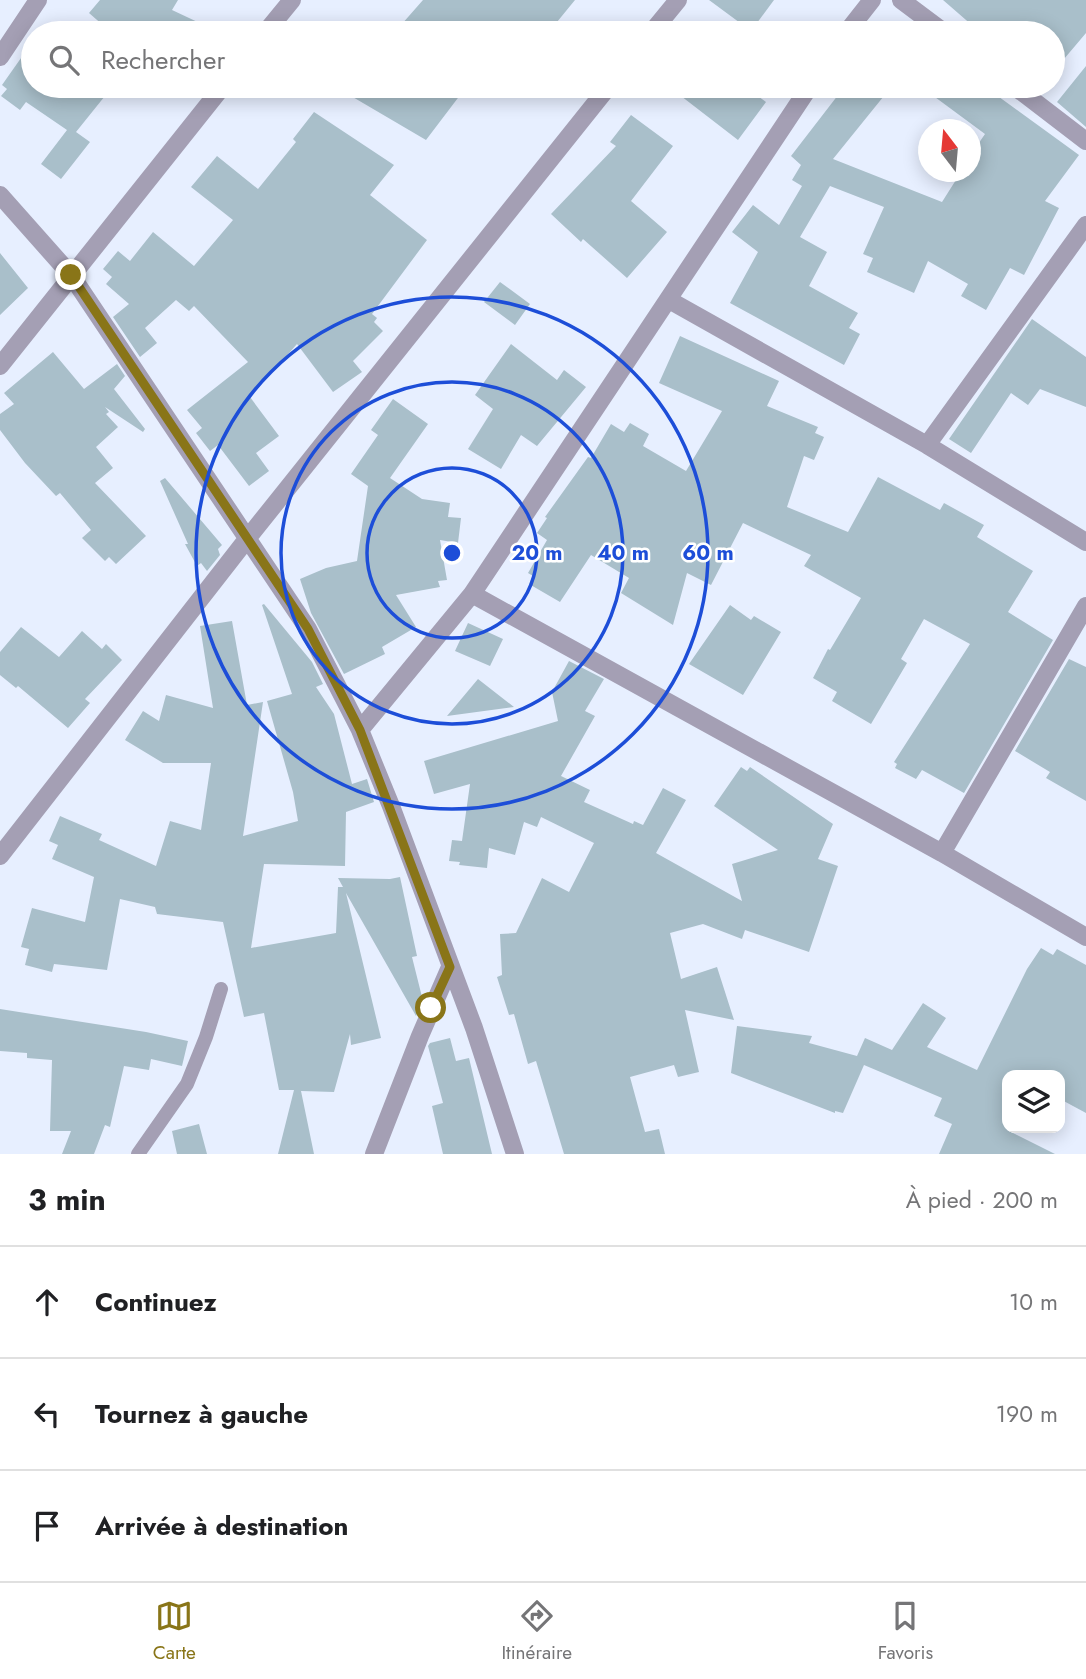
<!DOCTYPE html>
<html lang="fr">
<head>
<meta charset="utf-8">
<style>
	:root { --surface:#fff; --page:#f6f6f6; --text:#202124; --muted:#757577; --line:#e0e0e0; --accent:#897518 }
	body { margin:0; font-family:Jost,sans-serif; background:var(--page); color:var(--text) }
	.controls { position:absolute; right:21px; bottom:21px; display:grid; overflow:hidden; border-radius:14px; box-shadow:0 4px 18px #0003 }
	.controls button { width:63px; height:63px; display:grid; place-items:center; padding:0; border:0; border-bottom:2px solid var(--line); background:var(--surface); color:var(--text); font:35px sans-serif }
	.compass { position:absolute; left:918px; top:119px; width:63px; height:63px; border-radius:50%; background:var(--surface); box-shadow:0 4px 18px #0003; rotate:344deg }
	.stop { position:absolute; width:21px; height:21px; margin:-16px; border:5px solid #897518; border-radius:50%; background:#fff }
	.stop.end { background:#897518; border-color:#fff; box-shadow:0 2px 7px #0008 }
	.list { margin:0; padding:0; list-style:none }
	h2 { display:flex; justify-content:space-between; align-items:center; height:91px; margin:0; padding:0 28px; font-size:30px }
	h2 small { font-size:23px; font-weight:400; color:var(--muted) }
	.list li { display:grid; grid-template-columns:46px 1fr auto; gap:21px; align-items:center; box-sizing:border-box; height:112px; padding:0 28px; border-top:2px solid var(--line) }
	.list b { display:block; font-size:26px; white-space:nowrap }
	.list em { font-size:23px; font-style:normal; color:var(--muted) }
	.icon { flex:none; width:38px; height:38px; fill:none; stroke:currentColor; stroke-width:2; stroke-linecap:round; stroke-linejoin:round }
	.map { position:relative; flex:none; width:1086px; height:1154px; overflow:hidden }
	.search { position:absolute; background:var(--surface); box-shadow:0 4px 18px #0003; left:21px; right:21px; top:21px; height:77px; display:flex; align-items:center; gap:18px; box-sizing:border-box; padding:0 24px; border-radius:38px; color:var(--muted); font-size:26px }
	.sheet { height:427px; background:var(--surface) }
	nav { display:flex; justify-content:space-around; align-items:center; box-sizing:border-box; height:98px; border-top:2px solid var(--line); background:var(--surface); font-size:19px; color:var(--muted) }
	nav a { display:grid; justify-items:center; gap:4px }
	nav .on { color:var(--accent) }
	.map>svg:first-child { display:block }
	.building { fill:#a9bfca }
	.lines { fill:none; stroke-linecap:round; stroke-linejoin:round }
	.service { stroke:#a49fb4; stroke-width:14 }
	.minor { stroke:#a49fb4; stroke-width:18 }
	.route { stroke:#897518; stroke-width:9 }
	.ring { fill:none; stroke:#1d4ed8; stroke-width:3.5 }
	.centre { fill:#1d4ed8; stroke:#fff; stroke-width:3.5 }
	.ring-label { font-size:21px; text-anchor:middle; font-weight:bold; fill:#1d4ed8; stroke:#fff; stroke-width:5; stroke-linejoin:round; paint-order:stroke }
</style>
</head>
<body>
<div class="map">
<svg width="1086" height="1154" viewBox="0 0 1086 1154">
	<rect width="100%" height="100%" fill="#e7efff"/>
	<path class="building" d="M100 0H178L172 10 221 33H112L89 13Z
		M423 0H575L548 33H394Z
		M709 0H774L751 31Z
		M943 0H1086V33L1053 72V33H981Z
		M33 41V86H113L76 132 90 142 61 179 41 164 67 130 26 102 20 110 1 96 7 89 2 85Z
		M1086 66V127L1057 102Z
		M334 86H467L426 140Z
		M668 86H744L766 102 738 140Z
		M845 86H892L833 159 942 202 961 172H970V156L985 134 920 86H984L1079 155 1045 201 1059 208 1024 275 1010 268 986 310 961 296 968 284 928 261 914 293 867 272 873 258 863 254 884 207 830 186 800 237 827 252 809 286 858 313 849 328 860 334 844 365 730 303 758 252 732 232 753 205 779 225 802 186 792 180 801 165 791 156Z
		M314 112 394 165 370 195 427 240 372 314 377 318 374 322 383 331 353 361 362 372 333 392 297 344 250 397 279 436 256 453 269 471 249 486 218 445 210 451 196 433 202 428 187 410 248 362 194 306 189 311 176 300 145 328 157 343 140 357 113 317 129 304 106 284 112 277 103 269 118 251 130 261 153 232 194 266 233 220 191 187 217 156 258 189 296 142 293 139Z
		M631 115 673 146 631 201 667 232 627 278 583 239 581 242 551 214 616 146 610 142Z
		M0 253 28 288 0 315Z
		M500 282 530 304 515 325 484 302Z
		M1032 319 1086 357V407L1040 389 1028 405 1011 393 971 453 949 439Z
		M680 336 779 381 767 406 818 427 815 433 824 437 814 460 804 456 787 507 848 532 878 477 940 510 944 503 984 525 977 537 1033 571 1008 612 1053 640 964 793 922 770 916 779 895 768 897 764 894 762 970 644 924 619 901 659 907 663 871 724 832 701 837 692 813 678 828 649 830 650 861 598 804 566 811 555 743 523 711 585 687 573 673 625 621 593 629 578 591 555 560 602 529 584 533 576 528 573 547 540 537 533 547 518 545 517 588 457 591 458 611 424 624 432 630 423 649 434 643 446 686 471 722 411 659 383Z
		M511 344 557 380 564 370 586 387 537 446 521 435 501 469 468 449 493 409 475 395Z
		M53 352 84 389 117 364 125 376 114 389 145 429 143 432 105 407 109 412 106 414 118 427 96 447 113 468 95 483 146 536 116 564 109 557 105 561 82 538 91 530 60 493 56 496 25 463 0 430V414L14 404 4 393Z
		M393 399 428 424 390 478 422 499 450 503 448 517 461 518 458 543 440 540 447 580 438 581 440 587 396 595 416 627 382 647 385 654 344 674 311 613 300 579 326 568 357 561 368 486 351 474 378 435 371 430Z
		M165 478 222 545 218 549 220 555 207 571 201 563 197 566 185 544H188L160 481Z
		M264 604 312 662 323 684 316 687 334 714 352 784 367 779 374 802 346 812 345 866 264 864 251 948 336 933 338 887H343L338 878 390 879 400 877 417 956 412 957 423 1001 416 1016 346 893 381 1038 351 1045 350 1034 334 1092 301 1091 314 1154H278L294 1090H279L264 1013 244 1017 223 922 157 914 155 907 120 899 107 970 54 964 52 972 25 965 29 949 21 947 32 908 85 922 94 877 52 859 58 845 49 841 60 816 102 834 99 840 156 866 170 821 201 830 211 763H163L125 740 143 711 159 721 166 695 213 708 200 626 232 621 247 705 263 702 243 836 298 821 293 792 267 701 292 694 262 605Z
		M730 605 751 620 754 616 781 632 743 695 689 664Z
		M468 623 503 639 490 666 455 651Z
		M21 627 59 657 82 631 102 649 106 644 122 660 85 699 90 703 68 728 18 686 16 688 0 675V652Z
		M1069 659 1086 667V801L1046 778 1050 772 1015 751Z
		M569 661 604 679 585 711 595 716 561 776 590 790 584 802 633 824 634 821 643 825 663 788 686 800 656 853 742 901 732 864 778 850 714 806 741 767 747 771 750 767 833 824 818 859 838 866 809 952 745 930 742 939 703 924 670 933 681 979 717 967 734 1020 685 1010 699 1072 678 1077 674 1065 630 1077 645 1132 659 1129 665 1154H564L536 1061 528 1064 514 1014 509 1015 497 977 502 975 500 934 516 933 542 878 569 892 594 843 541 817 537 827 524 822 515 855 489 848 487 868 459 865 460 862 449 861 452 840 462 841 470 784 434 794 424 761 558 721 552 692Z
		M478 679 514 707 447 716Z
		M1041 948 1053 955 1057 949 1086 965V1113L1060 1099V1075H1007V1130L1055 1154H939L952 1124 934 1116 942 1098 864 1065 843 1113 835 1111V1113L731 1073 737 1026 812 1036 809 1043 857 1056 865 1038 892 1050 923 1003 946 1018 927 1047 977 1070 1027 969Z
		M0 1009 146 1032 188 1041 182 1066 151 1059 149 1070 124 1066 110 1127 105 1125 94 1154H62L71 1131H50L52 1060 27 1058V1053L0 1051Z
		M450 1038 456 1061 469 1058 492 1154H443L432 1106 443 1103 428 1046 430 1043Z
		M199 1124 207 1154H177L172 1131Z"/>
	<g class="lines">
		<path class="service" d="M138 1154 187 1084 206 1037 221 989"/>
		<path class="minor" d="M901 0 945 33
			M265 33 292 0
			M651 33 678 0
			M846 33 872 0
			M0 57 38 0
			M1014 86 1086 141
			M0 195 71 275 308 629 360 730 391 806 474 1028 515 1154
			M669 300 927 445 1086 542
			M0 366 223 86
			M927 445 1086 225
			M472 594 942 853 1086 937
			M360 730 472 594 810 86
			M942 853 1086 606
			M0 856 247 539 609 86
			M374 1154 420 1036 450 967"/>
	</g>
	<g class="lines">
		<path class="route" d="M71 275 308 629 360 730 450 967 431 1008"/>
	</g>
	<g class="ring">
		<circle cx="452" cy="553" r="85"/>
		<circle cx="452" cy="553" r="171"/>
		<circle cx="452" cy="553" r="256"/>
	</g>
	<circle cx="452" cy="553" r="10" class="centre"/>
	<g class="ring-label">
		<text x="537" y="560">20 m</text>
		<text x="623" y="560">40 m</text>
		<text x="708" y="560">60 m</text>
	</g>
</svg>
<div class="controls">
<button><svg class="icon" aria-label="layers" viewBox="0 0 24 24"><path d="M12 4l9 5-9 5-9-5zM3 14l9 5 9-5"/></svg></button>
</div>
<svg class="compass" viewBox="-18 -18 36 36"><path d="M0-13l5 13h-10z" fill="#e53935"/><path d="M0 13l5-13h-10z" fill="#757577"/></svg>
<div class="stop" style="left:431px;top:1008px"></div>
<div class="stop end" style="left:71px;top:275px"></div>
<div class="search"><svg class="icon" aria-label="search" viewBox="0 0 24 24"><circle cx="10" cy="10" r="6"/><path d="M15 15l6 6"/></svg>Rechercher</div>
</div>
<section class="sheet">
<h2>3 min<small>À pied · 200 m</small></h2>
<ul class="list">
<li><svg class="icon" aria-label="ahead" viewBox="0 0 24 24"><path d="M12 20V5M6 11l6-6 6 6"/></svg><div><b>Continuez</b></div><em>10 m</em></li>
<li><svg class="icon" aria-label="left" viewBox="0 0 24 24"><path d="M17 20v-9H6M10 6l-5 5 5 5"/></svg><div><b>Tournez à gauche</b></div><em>190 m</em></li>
<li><svg class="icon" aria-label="arrive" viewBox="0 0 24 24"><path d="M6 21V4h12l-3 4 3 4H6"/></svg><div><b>Arrivée à destination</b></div></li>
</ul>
</section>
<nav>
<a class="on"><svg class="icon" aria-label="map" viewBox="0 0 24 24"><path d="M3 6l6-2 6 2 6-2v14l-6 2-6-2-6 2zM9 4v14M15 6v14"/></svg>Carte</a>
<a><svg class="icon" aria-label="directions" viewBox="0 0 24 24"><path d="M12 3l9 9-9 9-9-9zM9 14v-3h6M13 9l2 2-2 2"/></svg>Itinéraire</a>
<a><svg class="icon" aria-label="saved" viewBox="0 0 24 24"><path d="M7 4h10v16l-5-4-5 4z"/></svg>Favoris</a>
</nav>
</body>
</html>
